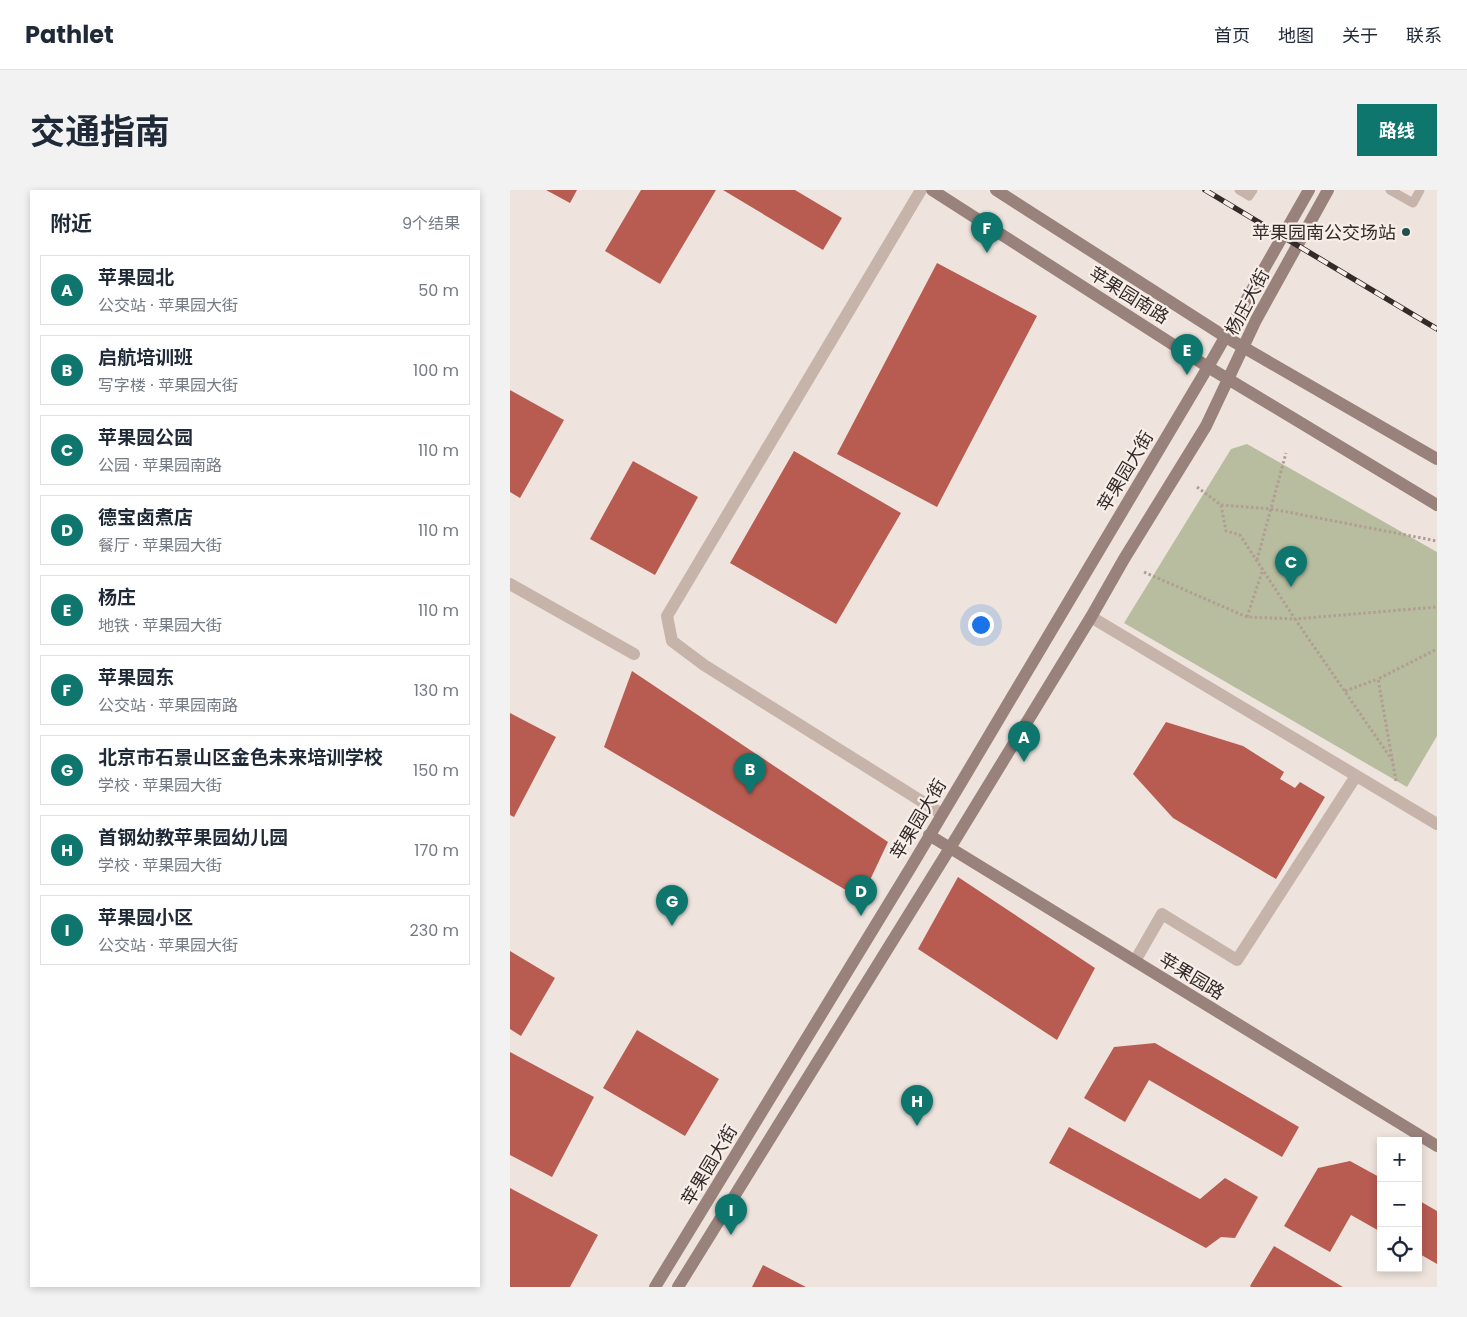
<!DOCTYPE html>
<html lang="zh">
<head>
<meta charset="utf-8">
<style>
	:root { --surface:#fff; --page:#f2f2f3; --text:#1f2937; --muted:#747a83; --line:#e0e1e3; --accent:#0f766e }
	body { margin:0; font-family:Poppins,"Noto Sans SC",sans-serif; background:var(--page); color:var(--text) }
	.controls { position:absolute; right:15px; bottom:15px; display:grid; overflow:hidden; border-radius:0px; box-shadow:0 2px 8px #0003 }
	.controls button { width:45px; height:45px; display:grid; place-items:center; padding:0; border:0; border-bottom:1px solid var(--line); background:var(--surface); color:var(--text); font:25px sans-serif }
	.you { position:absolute; left:470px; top:434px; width:18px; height:18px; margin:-12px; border:4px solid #fff; border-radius:50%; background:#1a73e8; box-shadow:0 0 0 8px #1a73e833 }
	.badge { display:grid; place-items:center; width:32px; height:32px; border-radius:50%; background:var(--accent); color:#fff; font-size:16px; font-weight:700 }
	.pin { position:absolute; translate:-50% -41px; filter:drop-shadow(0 1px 2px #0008) }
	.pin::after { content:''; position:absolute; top:26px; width:18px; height:15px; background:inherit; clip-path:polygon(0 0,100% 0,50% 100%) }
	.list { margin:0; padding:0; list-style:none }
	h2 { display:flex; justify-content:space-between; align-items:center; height:65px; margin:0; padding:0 20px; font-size:21px }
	h2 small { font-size:16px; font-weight:400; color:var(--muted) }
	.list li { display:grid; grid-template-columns:32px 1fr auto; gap:15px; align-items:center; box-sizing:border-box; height:70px; margin:0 10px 10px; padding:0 10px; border:1px solid var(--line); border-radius:0px }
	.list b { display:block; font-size:19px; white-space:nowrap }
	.list p { margin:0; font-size:16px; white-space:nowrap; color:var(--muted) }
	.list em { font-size:16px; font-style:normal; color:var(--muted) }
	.icon { flex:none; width:28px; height:28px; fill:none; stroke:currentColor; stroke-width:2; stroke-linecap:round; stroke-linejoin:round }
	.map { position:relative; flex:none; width:927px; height:1097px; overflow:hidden; border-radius:0px }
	header { display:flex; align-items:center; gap:30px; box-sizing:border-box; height:70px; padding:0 25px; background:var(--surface); border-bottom:1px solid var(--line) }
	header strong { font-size:24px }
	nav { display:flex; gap:28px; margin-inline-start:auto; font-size:18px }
	.intro { display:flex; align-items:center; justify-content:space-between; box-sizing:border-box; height:120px; padding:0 30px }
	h1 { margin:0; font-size:35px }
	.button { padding:12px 22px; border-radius:0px; background:var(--accent); color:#fff; font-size:18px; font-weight:700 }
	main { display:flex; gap:30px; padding:0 30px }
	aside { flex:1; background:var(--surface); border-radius:0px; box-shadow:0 2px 8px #0003 }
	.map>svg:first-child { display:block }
	.green { fill:#b7bd9e }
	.building { fill:#b85c52 }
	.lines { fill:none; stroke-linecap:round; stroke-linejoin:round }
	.path { stroke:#b29d94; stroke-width:3; stroke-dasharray:2.5 2.5; stroke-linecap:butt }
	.lane { stroke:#c6b3aa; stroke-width:9 }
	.street { stroke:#c6b3aa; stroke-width:12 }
	.secondary { stroke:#99827c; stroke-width:12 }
	.rail-casing { stroke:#342b29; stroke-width:5.5 }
	.rail { stroke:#f7eee9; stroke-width:4; stroke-dasharray:11; stroke-linecap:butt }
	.poi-dot { fill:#23514e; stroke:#f7eee9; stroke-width:2 }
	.labels { text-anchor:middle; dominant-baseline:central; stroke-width:4.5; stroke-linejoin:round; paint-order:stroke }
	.poi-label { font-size:18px; fill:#342b29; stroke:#f7eee9; text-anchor:end }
	.street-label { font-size:18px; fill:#342b29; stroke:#f7eee9 }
</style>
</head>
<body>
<header>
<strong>Pathlet</strong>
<nav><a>首页</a><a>地图</a><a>关于</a><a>联系</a></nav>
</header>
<div class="intro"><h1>交通指南</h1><a class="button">路线</a></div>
<main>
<aside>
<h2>附近<small>9个结果</small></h2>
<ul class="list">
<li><span class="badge">A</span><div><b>苹果园北</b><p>公交站 · 苹果园大街</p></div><em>50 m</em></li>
<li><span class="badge">B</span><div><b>启航培训班</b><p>写字楼 · 苹果园大街</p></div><em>100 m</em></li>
<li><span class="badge">C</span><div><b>苹果园公园</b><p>公园 · 苹果园南路</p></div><em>110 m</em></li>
<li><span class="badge">D</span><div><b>德宝卤煮店</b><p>餐厅 · 苹果园大街</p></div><em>110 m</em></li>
<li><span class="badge">E</span><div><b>杨庄</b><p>地铁 · 苹果园大街</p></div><em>110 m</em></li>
<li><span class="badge">F</span><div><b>苹果园东</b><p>公交站 · 苹果园南路</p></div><em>130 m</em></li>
<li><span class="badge">G</span><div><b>北京市石景山区金色未来培训学校</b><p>学校 · 苹果园大街</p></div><em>150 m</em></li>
<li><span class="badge">H</span><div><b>首钢幼教苹果园幼儿园</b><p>学校 · 苹果园大街</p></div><em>170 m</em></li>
<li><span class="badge">I</span><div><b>苹果园小区</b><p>公交站 · 苹果园大街</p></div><em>230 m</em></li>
</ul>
</aside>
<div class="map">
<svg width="927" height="1097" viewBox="0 0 927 1097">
	<rect width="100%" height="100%" fill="#efe4dd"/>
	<path class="green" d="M737 254 927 362V546L897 597 614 433 721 259Z"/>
	<path class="building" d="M36 0H67L60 13Z
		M131 0H206L150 94 95 61Z
		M213 0H285L332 28 313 60Z
		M427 73 527 126 427 317 327 264Z
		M0 200 54 230 10 308 0 302Z
		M284 261 391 323 326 434 220 373Z
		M123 271 188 307 145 385 80 349Z
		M122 481 378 652 351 709 94 557Z
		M0 523 46 547 4 627 0 625Z
		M656 532 733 556 774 582 770 589 785 598 790 592 815 607 766 689 663 628 623 584Z
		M448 687 585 778 547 850 408 759Z
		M0 761 45 788 11 846 0 839Z
		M127 840 209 889 175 946 93 898Z
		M645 853 789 937 772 967 639 890 615 932 574 908 604 857Z
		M0 862 84 907 42 987 0 965Z
		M559 937 690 1009 715 988 748 1007 725 1048 711 1047 696 1058 539 973Z
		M840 971 871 988V1042L841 1025 820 1062 774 1036 808 978Z
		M0 998 88 1045 60 1097H0Z
		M908 1010 927 1021V1074L908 1063Z
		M764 1056 833 1097H741L740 1096Z
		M253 1075 296 1097H242Z"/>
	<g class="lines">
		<path class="path" d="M687 297 711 315 716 341 730 345 785 429 927 417
			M711 315 762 319 927 351
			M747 370 776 263
			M634 382 737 427 785 429 882 570
			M737 427 753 379
			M835 501 868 489
			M886 591 868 489 927 459"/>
		<path class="lane" d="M729 0 739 6 743 0
			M880 0 903 13 910 0"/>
		<path class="street" d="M411 0 157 426 162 451 194 475 432 624
			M0 394 124 464
			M581 427 927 634
			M625 771 652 724 727 770 846 586"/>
		<path class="secondary" d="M422 0 698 177 927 315
			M486 0 714 146 927 269
			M419 645 927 956
			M145 1097 401 677 698 177 799 0
			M168 1097 440 658 581 427 614 369 696 236 746 130 818 0"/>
		<g class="rail-casing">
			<path id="rail" d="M695 0 927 139"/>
		</g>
		<use href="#rail" class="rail"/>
	</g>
	<circle class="poi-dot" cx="896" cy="42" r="5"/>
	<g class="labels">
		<g class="poi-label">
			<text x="886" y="42">苹果园南公交场站</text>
		</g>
		<g class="street-label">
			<text transform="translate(619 105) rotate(32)">苹果园南路</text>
			<text transform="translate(737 112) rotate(-62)">杨庄大街</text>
			<text transform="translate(615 281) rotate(-59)">苹果园大街</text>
			<text transform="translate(408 629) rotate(-59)">苹果园大街</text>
			<text transform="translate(682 786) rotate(31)">苹果园路</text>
			<text transform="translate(199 975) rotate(-59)">苹果园大街</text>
		</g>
	</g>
</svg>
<div class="controls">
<button>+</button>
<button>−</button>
<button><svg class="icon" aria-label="locate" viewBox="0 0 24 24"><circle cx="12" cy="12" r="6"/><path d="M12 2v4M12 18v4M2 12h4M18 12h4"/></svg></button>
</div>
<div class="you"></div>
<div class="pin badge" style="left:514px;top:572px">A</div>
<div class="pin badge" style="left:240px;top:604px">B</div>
<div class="pin badge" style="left:781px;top:397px">C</div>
<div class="pin badge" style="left:351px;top:726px">D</div>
<div class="pin badge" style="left:677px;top:185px">E</div>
<div class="pin badge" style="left:477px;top:63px">F</div>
<div class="pin badge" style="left:162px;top:736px">G</div>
<div class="pin badge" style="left:407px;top:936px">H</div>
<div class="pin badge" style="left:221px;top:1045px">I</div>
</div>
</main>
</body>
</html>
